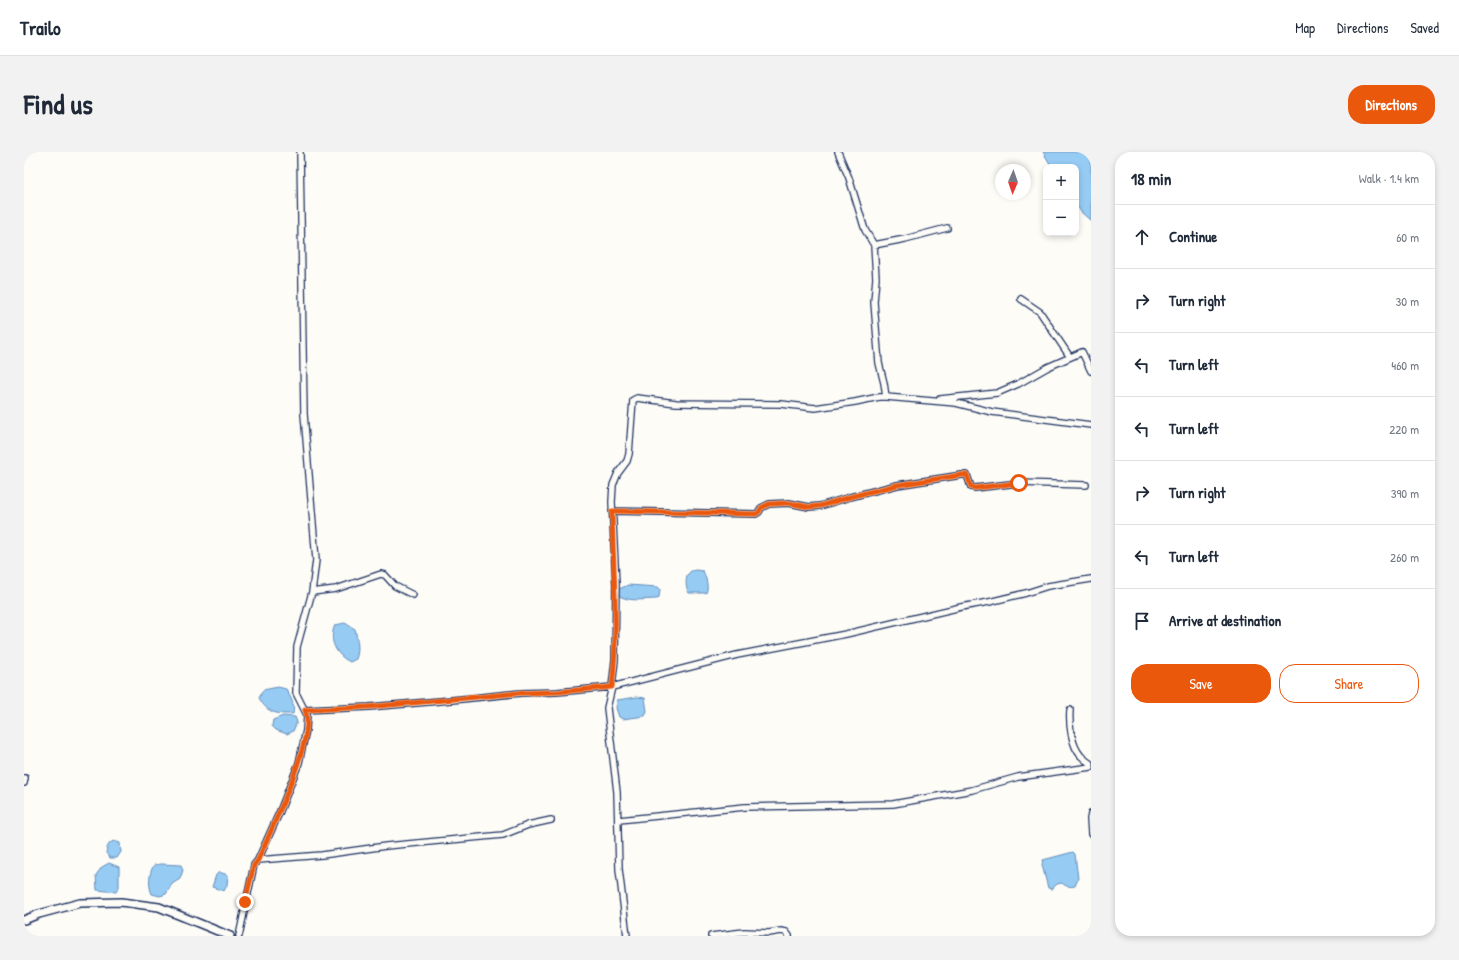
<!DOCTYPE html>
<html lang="en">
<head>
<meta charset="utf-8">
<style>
	:root { --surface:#fff; --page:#f2f2f3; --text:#1f2937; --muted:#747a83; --line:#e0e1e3; --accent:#ea580c }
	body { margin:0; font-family:"Patrick Hand",sans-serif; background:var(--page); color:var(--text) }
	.controls { position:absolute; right:12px; top:12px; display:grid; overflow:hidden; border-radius:8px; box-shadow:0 2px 6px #0003 }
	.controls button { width:36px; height:36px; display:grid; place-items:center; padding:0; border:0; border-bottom:1px solid var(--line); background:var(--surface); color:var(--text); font:20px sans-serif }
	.compass { position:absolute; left:971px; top:12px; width:36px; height:36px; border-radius:50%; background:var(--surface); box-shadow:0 2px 6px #0003; rotate:182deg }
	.stop { position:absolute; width:12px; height:12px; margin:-9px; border:3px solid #ea580c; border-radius:50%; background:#fff }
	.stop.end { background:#ea580c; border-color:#fff; box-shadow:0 1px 4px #0008 }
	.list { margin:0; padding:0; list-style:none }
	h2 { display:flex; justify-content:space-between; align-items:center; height:52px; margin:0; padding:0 16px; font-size:17px }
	h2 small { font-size:13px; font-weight:400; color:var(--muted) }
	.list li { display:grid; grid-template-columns:26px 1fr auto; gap:12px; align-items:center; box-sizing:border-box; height:64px; padding:0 16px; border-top:1px solid var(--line) }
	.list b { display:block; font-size:15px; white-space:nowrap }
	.list em { font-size:13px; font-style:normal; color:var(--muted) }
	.actions { display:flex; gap:8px; padding:12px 16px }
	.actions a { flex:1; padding:9px 0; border:1px solid var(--accent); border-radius:16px; text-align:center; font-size:14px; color:var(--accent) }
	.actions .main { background:var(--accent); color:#fff }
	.icon { flex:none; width:22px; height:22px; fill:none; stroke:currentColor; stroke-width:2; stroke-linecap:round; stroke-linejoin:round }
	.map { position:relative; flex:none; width:1067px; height:784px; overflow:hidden; border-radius:16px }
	header { display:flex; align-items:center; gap:24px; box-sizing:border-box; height:56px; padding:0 20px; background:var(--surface); border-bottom:1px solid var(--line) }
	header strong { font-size:19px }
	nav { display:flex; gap:22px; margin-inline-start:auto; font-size:14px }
	.intro { display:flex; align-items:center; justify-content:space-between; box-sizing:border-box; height:96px; padding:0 24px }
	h1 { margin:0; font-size:28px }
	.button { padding:10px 18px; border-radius:16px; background:var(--accent); color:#fff; font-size:14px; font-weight:700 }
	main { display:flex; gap:24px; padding:0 24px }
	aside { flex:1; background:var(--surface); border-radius:16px; box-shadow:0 2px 6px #0003 }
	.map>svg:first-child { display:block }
	.water { fill:#96cbf4; stroke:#658db8 }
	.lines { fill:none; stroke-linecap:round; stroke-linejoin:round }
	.minor-casing { stroke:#1b2f5e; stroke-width:8 }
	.tertiary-casing { stroke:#1b2f5e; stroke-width:10 }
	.minor { stroke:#fdfcf7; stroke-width:5.5 }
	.tertiary { stroke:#fdfcf7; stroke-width:7 }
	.route { stroke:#ea580c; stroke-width:5 }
</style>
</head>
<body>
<header>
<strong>Trailo</strong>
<nav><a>Map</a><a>Directions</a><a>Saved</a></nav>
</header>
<div class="intro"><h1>Find us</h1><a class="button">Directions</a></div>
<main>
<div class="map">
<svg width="1067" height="784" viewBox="0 0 1067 784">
	<rect width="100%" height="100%" fill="#fdfcf7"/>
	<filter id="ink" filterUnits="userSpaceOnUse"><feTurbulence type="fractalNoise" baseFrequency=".025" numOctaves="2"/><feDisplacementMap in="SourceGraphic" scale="8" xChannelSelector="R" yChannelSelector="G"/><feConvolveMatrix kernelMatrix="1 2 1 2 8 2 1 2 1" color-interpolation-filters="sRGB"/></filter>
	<g filter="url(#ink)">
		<path class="water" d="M1019 0H1065L1067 3V69L1057 60 1052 52V15H1028Z
			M672 418 679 419C682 425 685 435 682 441H665C661 435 662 429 663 423L667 419Z
			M604 433 634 435 636 437 635 445 633 447C621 447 603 451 593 442L595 437Z
			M321 471 331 477C333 487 336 497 332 507L326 510C312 503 304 489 311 473Z
			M254 535 262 537C267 546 271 552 269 562 252 562 244 562 235 546L239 538Z
			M613 545 621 546 623 559 621 564 599 567 595 565 592 556 593 548Z
			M259 564 271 565 273 570 269 579 263 582 252 578 248 574 249 568Z
			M90 689 96 691 97 700 93 706H86L82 701C83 695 84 691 90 689Z
			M1049 700 1051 702 1054 727 1051 734C1046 735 1042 735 1038 731L1033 732 1028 737 1024 736 1018 713 1019 708Z
			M85 711 95 715V735L92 740 73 738 72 723 78 715Z
			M137 712 157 713 159 718 156 727 148 732 142 742 136 744 128 742C124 734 125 720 130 713Z
			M195 720 204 723 203 733 200 739 188 735 192 723Z"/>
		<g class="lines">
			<g class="minor-casing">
				<path id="minor" d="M850 93 881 87 923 76
					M997 147 1016 160 1046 205
					M862 245 932 251 968 260 1067 273
					M916 247 973 241 994 232 1024 215 1058 200 1067 219
					M588 359 732 362 735 360 737 356 745 352 765 351 785 355 796 354 826 345 873 333 938 323H943L947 335 951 336 995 331 1062 333
					M288 440 312 437 357 422 361 423 371 434 389 443
					M281 558 345 555 428 548 497 541 533 540 588 535 713 503 822 482 937 455 965 450 1002 441 1024 434 1067 427
					M1046 558C1045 572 1047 593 1057 604 1060 607 1064 610 1067 612
					M0 631 1 626
					M1067 662 1066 667 1067 682
					M595 668 721 655 869 652 948 638 994 625 1067 615
					M234 708 298 703 362 694 479 683 504 673 527 668
					M215 784 230 713 234 708 256 659 275 611 282 578 283 563 272 541 273 495 288 440 292 408 280 262 276 0
					M603 784 595 717 593 640 583 556 588 535 591 508 592 432 588 350 589 333 594 321 603 309 605 302 609 248 613 246 652 251 757 252 791 256 831 250 855 245H862L860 231 855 211 851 163 850 150 852 126 850 93 841 78 825 26 814 0
					M687 784 720 780 745 781 757 779 762 780 765 784"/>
			</g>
			<g class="tertiary-casing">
				<path id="tertiary" d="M0 768 15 762 56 751 97 750 135 755 206 784"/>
			</g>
			<use href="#minor" class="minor"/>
			<use href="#tertiary" class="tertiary"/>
		</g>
	</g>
	<g class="lines" filter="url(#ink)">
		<path class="route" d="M221 750 230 713 234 708C246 680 293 584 281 558L344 555 496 541 533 540 588 535C595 476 589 417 588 359L732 362 735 360 737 356 745 352 765 351 785 355 796 354 826 345 873 333 938 323H943L947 335 951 336 995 331"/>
	</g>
</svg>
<div class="controls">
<button>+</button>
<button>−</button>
</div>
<svg class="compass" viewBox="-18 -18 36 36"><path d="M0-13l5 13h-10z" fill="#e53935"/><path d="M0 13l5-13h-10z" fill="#747a83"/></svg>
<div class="stop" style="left:995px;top:331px"></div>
<div class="stop end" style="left:221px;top:750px"></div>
</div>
<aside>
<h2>18 min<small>Walk · 1.4 km</small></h2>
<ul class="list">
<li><svg class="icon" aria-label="ahead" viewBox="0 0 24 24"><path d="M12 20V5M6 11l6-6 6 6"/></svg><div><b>Continue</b></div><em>60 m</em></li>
<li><svg class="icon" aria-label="right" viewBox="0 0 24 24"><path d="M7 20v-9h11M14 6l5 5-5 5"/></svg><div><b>Turn right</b></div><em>30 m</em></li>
<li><svg class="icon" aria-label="left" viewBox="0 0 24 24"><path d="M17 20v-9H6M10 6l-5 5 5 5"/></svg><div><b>Turn left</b></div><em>460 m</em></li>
<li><svg class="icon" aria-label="left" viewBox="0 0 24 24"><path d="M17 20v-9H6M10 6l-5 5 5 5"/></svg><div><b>Turn left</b></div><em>220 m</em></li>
<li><svg class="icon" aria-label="right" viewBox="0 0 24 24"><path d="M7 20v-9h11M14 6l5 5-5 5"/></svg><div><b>Turn right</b></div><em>390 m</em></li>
<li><svg class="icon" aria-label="left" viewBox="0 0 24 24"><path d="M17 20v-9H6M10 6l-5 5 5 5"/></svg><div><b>Turn left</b></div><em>260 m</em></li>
<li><svg class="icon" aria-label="arrive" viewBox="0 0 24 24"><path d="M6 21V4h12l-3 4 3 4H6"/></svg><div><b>Arrive at destination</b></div></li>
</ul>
<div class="actions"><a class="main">Save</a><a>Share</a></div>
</aside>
</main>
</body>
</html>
